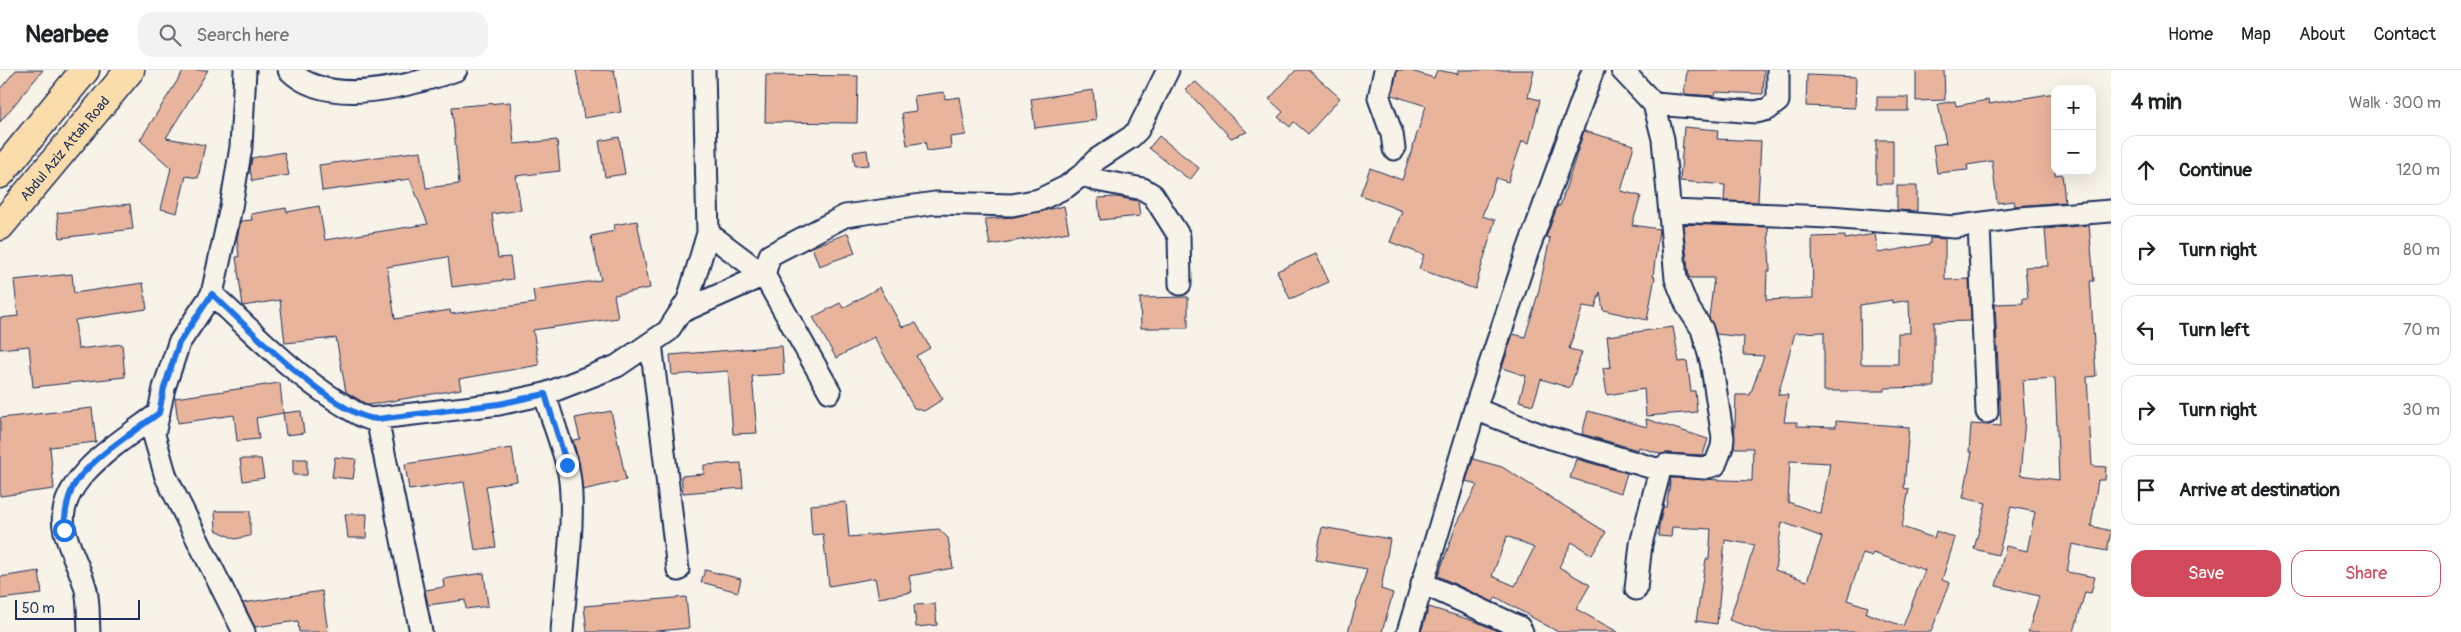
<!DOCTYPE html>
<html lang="en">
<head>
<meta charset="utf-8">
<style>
	:root { --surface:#fff; --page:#f2f2f2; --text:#202124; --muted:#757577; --line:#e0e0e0; --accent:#d1495b }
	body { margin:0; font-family:Pangolin,sans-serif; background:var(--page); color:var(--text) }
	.controls { position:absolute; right:15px; top:15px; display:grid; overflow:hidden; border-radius:10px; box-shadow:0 5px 20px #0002 }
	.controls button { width:45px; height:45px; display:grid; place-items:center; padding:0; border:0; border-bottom:1px solid var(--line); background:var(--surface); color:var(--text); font:25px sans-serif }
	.scale { position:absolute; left:15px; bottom:12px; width:125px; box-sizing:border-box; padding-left:5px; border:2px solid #1b2f5e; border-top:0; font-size:14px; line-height:18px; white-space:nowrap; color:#1b2f5e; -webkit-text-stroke:4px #f7f3e8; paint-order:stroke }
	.stop { position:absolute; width:15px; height:15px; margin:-11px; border:4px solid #1a73e8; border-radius:50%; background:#fff }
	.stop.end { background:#1a73e8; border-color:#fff; box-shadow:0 1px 5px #0008 }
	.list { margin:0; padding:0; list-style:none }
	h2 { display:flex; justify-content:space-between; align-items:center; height:65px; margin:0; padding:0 20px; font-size:21px }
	h2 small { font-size:16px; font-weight:400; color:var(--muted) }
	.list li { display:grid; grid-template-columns:32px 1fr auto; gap:15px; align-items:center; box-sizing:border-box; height:70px; margin:0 10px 10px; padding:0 10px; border:1px solid var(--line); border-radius:15px }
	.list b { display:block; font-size:19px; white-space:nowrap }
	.list em { font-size:16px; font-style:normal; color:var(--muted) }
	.actions { display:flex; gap:10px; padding:15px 20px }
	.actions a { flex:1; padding:11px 0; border:1px solid var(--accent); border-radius:15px; text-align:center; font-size:18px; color:var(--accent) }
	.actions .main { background:var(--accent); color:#fff }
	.icon { flex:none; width:28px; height:28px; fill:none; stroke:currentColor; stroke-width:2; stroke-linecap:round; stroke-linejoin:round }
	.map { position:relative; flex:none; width:2111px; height:562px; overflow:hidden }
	header { display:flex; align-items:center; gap:30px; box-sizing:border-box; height:70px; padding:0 25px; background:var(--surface); border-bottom:1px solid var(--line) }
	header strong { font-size:24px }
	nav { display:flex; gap:28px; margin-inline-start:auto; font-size:18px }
	.search { width:350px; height:45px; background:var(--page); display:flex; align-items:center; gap:12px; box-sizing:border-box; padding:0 18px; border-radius:15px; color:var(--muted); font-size:19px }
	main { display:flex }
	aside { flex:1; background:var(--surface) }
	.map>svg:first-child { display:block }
	.building { fill:#e9b49c; stroke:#1b2f5e; fill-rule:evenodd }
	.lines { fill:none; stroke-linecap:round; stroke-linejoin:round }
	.minor-casing { stroke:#1b2f5e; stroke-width:25 }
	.highway-casing { stroke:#1b2f5e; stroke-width:31 }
	.minor { stroke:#f7f3e8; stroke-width:21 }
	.highway { stroke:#faddab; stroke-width:28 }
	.route { stroke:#1a73e8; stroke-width:6 }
	.labels { text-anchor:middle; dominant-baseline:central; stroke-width:4; stroke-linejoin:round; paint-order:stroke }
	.street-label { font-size:14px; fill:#1b2f5e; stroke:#f7f3e8 }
</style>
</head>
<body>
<header>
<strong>Nearbee</strong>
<div class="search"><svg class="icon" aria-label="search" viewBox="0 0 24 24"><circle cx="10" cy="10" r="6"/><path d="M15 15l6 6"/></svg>Search here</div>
<nav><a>Home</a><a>Map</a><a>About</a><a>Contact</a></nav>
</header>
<main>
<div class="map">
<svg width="2111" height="562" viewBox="0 0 2111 562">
	<rect width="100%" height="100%" fill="#f7f3e8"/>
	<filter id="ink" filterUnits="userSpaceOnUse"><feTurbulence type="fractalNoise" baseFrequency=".02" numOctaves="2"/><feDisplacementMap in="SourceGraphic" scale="10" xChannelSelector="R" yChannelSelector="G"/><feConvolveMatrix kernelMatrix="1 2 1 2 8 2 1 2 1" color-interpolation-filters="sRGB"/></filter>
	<g filter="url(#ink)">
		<path class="building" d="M16 0H43L0 52V19Z
			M184 0H208L166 68 205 75 198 108 186 106 177 143 161 139 171 98 140 70Z
			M576 0H614L621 42 584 48Z
			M1296 0H1309L1340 28 1308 64 1294 52 1290 57 1278 47 1283 42 1269 29Z
			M1397 0H1408L1434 8 1437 0 1458 4V0H1534L1528 27 1540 30 1529 73 1522 71 1508 112 1496 108 1482 146 1495 150 1475 219 1419 199 1424 185 1390 172 1402 141 1360 125 1370 98 1402 110 1426 36 1392 25Z
			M1687 0H1764L1763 24 1716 22 1715 26 1684 24Z
			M1916 0H1944L1945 30 1916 31Z
			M766 5 858 6 857 53 765 52Z
			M1807 5 1856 7 1855 38 1806 36Z
			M1196 12 1247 62 1231 68 1185 19Z
			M1093 20 1096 50 1035 58 1031 29Z
			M944 22 945 29 960 27 966 65 950 67 951 78 927 81 925 72 907 75 902 43 916 41 914 26Z
			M2055 23V105L2062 104 2065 132 2015 136 2014 131 1997 133 1992 91 1967 95 1968 100 1937 103 1933 75 1946 73 1938 34 1955 31 1956 36 1988 30 1989 34Z
			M1877 27H1908V41H1877Z
			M510 32 514 74 557 70 560 101 516 106 521 140 492 144 498 188 510 187 513 209 452 217 448 187 387 197 395 249 450 240 451 244 535 233 533 220 601 210 591 166 615 161 614 155 637 151 650 218 614 225 618 248 533 260 539 295 459 309 461 319 368 335 346 322 336 268 285 273 280 230 243 236 236 187H239L237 168 241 151 252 150 251 144 286 138 287 142 319 136 325 170 428 154 410 109 322 121 319 95 421 81 426 118 459 114 452 37Z
			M1684 57 1718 60 1717 69 1761 71 1758 132 1724 131 1725 115 1680 111Z
			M1584 61 1634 75 1621 121 1641 126 1632 155 1659 159 1653 206 1655 207 1647 250 1603 240 1600 222 1595 238 1583 236 1569 279 1582 282 1570 318 1541 309 1533 335 1519 331 1526 306 1502 298 1513 264 1525 267 1538 224 1550 168 1546 167 1558 135 1560 136Z
			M1159 66 1199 98 1190 110 1149 78Z
			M619 67 625 104 605 107 599 71Z
			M1876 70H1893V114H1876Z
			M867 80 869 95 855 96 853 82Z
			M284 82 289 105 252 111 250 99 252 88Z
			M1897 116H1917V141L1897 140Z
			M1117 127 1138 131 1140 146 1100 150 1098 128Z
			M130 134 133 159 60 168 57 143Z
			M1064 136 1069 162 990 175 985 149 1014 147Z
			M1683 154 1768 157 1770 201H1767L1766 230 1813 228 1812 167 1845 166V169L1875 164 1878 183 1930 174V168L1945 169V210L1969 209 1971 251 1934 252V317L1884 318V321H1824V262L1795 263 1778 325H1788L1784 352H1797V356L1836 357V351L1909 357 1904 418 1909 419 1902 457 1934 468 1936 461 1955 468 1942 510 1950 513 1931 562H1764L1729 550 1755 475 1725 470 1717 554 1696 551 1706 489H1709L1711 459 1672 457 1671 467 1658 466 1659 456 1663 437H1666L1671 408 1752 411 1753 378H1734L1736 325H1750L1764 286 1743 285 1744 267 1716 264 1709 247 1714 208H1689ZM1892 230V233L1909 230 1910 263H1898V294H1861L1860 235ZM1790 391 1830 393 1821 444 1788 432ZM1782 452 1822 467 1807 511 1775 500ZM1863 483 1872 486 1873 483 1925 500 1903 556 1866 543 1868 537 1847 530Z
			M2089 155 2094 211H2090L2096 306 2087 307 2092 396 2106 397 2105 410H2098L2091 456 2111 461 2107 481 2072 474 2067 502 2095 507 2091 523 2085 522 2074 562H2028L2039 526 1996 516 2006 476 2027 481 2035 442 2011 437 1998 485 1974 479 1986 433 1963 428 1972 382H1969L1971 354 2001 356 1995 234 2023 233V228H2028L2025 197 2048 196 2045 159ZM2055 308 2059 410 2020 405 2025 350 2022 310Z
			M848 163 855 183 819 196 812 177Z
			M1316 184 1329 212 1290 229 1277 201Z
			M72 204 74 223 143 213 147 239 75 250 78 279 122 274 125 307 33 317 29 276 0 279V248L18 246 14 210Z
			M880 217 902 257 916 253 930 278 916 286 943 329 924 341 914 338 874 267 836 288 813 247 840 233 843 238Z
			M1188 227V258H1141L1140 228Z
			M1673 257 1679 292 1687 291 1691 321H1695L1697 342 1646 346 1644 319 1607 325 1603 298 1611 297 1607 266Z
			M782 276 784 304 752 306 757 363 733 364 728 301 672 305 670 285Z
			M280 313 283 343 256 348 259 369 237 371 234 345 178 353 175 328Z
			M92 338 96 372 50 377 54 419 0 426V348Z
			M301 341 304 363 286 365 283 343Z
			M611 341 626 410 583 420 579 392 573 370 580 369 575 348Z
			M1588 341 1647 357 1646 349 1708 369 1703 385 1667 383 1661 384 1639 377 1638 380 1582 364Z
			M512 378 517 411 486 416 496 477 475 480 464 412 409 420 405 394Z
			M335 387 356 389 353 409 332 407Z
			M240 389H261L264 408 243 411Z
			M293 389H307V405H293Z
			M1473 389 1502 397 1606 462 1592 485 1572 472 1559 497 1590 515 1576 539 1618 562H1558L1496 527 1493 532 1438 506 1456 456 1477 415 1466 411ZM1507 466 1534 478 1515 516 1492 506Z
			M1576 389 1627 403 1621 423 1570 408Z
			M741 393 743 418 683 423 681 406 704 404V395Z
			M846 432 849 467 939 459 948 468 953 498 909 506 912 522 879 528 875 508 829 516 823 464 812 465 810 435Z
			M215 441H250V466L235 469 216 460Z
			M345 444H367L366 468H348Z
			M1322 457 1390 469 1381 519 1393 523 1382 562H1348L1367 499 1316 490Z
			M705 500 741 509 738 522 701 512Z
			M39 501 42 524 0 529V507Z
			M484 503 488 536 466 539 465 530 428 535 425 520 444 517 443 509Z
			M322 521 328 562H299L298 551 255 557 243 533Z
			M686 527 689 558 647 562H587L584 536Z
			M935 534 937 555 916 557 914 535Z
			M1429 537 1477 552 1500 562H1421Z"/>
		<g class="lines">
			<g class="minor-casing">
				<path id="minor" d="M289 0C328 39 410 16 456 0
					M1385 0 1379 28 1392 64 1394 79
					M1622 0 1654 34 1663 69 1676 209 1687 236 1702 259 1711 291 1723 368 1722 377 1715 395 1704 398 1666 395 1660 400 1641 474 1636 519
					M1654 34 1756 42 1768 39 1778 31V0
					M1083 104 1096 110 1143 119 1153 125 1179 166 1180 214
					M1670 141 1829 147 1954 157 2020 148 2111 141
					M1979 155 1987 342
					M708 163 764 205 830 322
					M764 205 770 185 845 146 935 133 1012 135 1039 130 1066 117 1083 104 1096 90 1131 67 1138 60 1168 0
					M212 224C253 262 292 303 340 333 350 339 359 346 370 349L499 334 545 324 617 296 668 261 688 230 708 163 704 0
					M681 242 764 205
					M651 273 678 500
					M545 324C551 347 560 370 567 394 578 437 565 516 562 562
					M1475 339 1544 366 1660 400
					M377 349 421 562
					M1422 513 1519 557 1522 562
					M89 562C88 548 89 534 86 520 81 500 70 482 65 462 51 411 125 369 159 343
					M244 562 166 407 154 365 164 318 179 273 212 224 231 137 241 77 245 0
					M1408 562 1475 339 1527 183 1593 0"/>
			</g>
			<g class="highway-casing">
				<g id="highway">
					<path d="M0 104 85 0"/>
					<path id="s1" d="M0 156 130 0"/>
				</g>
			</g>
			<use href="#minor" class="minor"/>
			<use href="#highway" class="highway"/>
		</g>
	</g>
	<g class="lines" filter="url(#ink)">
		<path class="route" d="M64 460C65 446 66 433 72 419 84 393 135 361 159 343L164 318 179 273 212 224C243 253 337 349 377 349L499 334 545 324 567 395"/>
	</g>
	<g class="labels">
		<g class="street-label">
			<text stroke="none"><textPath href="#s1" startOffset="101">Abdul Aziz Attah Road</textPath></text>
		</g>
	</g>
</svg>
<div class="controls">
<button>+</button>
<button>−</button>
</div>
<div class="scale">50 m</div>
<div class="stop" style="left:64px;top:460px"></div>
<div class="stop end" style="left:567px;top:395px"></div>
</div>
<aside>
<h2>4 min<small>Walk · 300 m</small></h2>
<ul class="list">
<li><svg class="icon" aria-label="ahead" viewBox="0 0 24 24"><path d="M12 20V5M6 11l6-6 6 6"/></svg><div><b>Continue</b></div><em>120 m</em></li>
<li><svg class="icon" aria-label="right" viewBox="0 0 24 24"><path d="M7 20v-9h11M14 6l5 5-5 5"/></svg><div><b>Turn right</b></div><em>80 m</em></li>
<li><svg class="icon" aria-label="left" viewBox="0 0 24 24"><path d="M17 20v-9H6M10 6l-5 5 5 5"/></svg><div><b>Turn left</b></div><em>70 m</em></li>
<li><svg class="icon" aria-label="right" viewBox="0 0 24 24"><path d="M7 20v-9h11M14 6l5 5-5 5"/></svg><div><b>Turn right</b></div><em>30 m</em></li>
<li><svg class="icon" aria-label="arrive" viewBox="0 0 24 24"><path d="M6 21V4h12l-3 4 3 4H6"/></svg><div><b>Arrive at destination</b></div></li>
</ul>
<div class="actions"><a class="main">Save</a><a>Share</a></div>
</aside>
</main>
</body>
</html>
